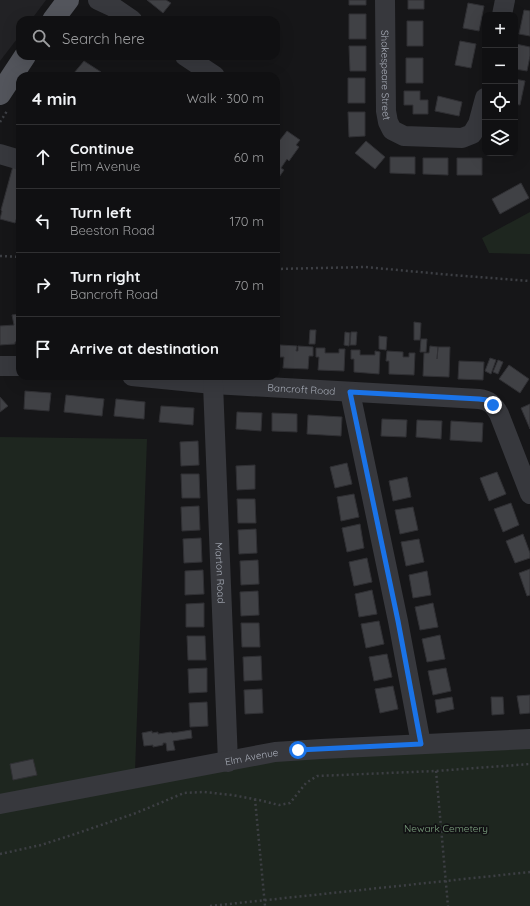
<!DOCTYPE html>
<html lang="en">
<head>
<meta charset="utf-8">
<style>
	:root { --surface:#101012; --page:#1e1e20; --text:#f1f3f6; --muted:#9c9d9f; --line:#303032 }
	body { margin:0; font-family:Quicksand,sans-serif; background:var(--page); color:var(--text) }
	.controls { position:absolute; right:12px; top:12px; display:grid; overflow:hidden; border-radius:8px; box-shadow:0 4px 16px #0002 }
	.controls button { width:36px; height:36px; display:grid; place-items:center; padding:0; border:0; border-bottom:1px solid var(--line); background:var(--surface); color:var(--text); font:20px sans-serif }
	.stop { position:absolute; width:12px; height:12px; margin:-9px; border:3px solid #1a73e8; border-radius:50%; background:#fff }
	.stop.end { background:#1a73e8; border-color:#fff; box-shadow:0 1px 4px #0008 }
	.list { margin:0; padding:0; list-style:none }
	h2 { display:flex; justify-content:space-between; align-items:center; height:52px; margin:0; padding:0 16px; font-size:17px }
	h2 small { font-size:13px; font-weight:400; color:var(--muted) }
	.list li { display:grid; grid-template-columns:26px 1fr auto; gap:12px; align-items:center; box-sizing:border-box; height:64px; padding:0 16px; border-top:1px solid var(--line) }
	.list b { display:block; font-size:15px; white-space:nowrap }
	.list p { margin:0; font-size:13px; white-space:nowrap; color:var(--muted) }
	.list em { font-size:13px; font-style:normal; color:var(--muted) }
	.icon { flex:none; width:22px; height:22px; fill:none; stroke:currentColor; stroke-width:2; stroke-linecap:round; stroke-linejoin:round }
	.map { position:relative; flex:none; width:530px; height:906px; overflow:hidden }
	.search { position:absolute; background:var(--surface); box-shadow:0 4px 16px #0002; left:16px; top:16px; width:264px; height:44px; display:flex; align-items:center; gap:10px; box-sizing:border-box; padding:0 14px; border-radius:12px; color:var(--muted); font-size:15px }
	.panel { position:absolute; background:var(--surface); box-shadow:0 4px 16px #0002; left:16px; top:72px; width:264px; height:308px; border-radius:12px }
	.map>svg:first-child { display:block }
	.built { fill:#222225 }
	.green { fill:#1e261f }
	.building { fill:#404145; stroke:#303034 }
	.lines { fill:none; stroke-linecap:round; stroke-linejoin:round }
	.path { stroke:#3d3f44; stroke-width:2.5; stroke-dasharray:2 3; stroke-linecap:butt }
	.minor { stroke:#37383d; stroke-width:20 }
	.major { stroke:#53555c; stroke-width:22 }
	.route { stroke:#1a73e8; stroke-width:5 }
	.labels { text-anchor:middle; dominant-baseline:central; stroke-width:3.5; stroke-linejoin:round; paint-order:stroke }
	.street-label { font-size:10px; fill:#a8adb8; stroke:#111113 }
	.park-label { font-size:10px; fill:#7fa381; stroke:#111113 }
</style>
</head>
<body>
<div class="map">
<svg width="530" height="906" viewBox="0 0 530 906">
	<rect width="100%" height="100%" fill="#161618"/>
	<path class="built" d="M0 0H46L31 20H20V35L0 61Z"/>
	<path class="green" d="M530 212V254L489 253 482 238Z
		M0 437 147 439 135 772 0 797Z
		M530 743V906H0V813L276 761Z"/>
	<path class="building" d="M147 0H166L171 3 163 13Z
		M349 0H366V5H349Z
		M408 0H424V9H408Z
		M468 3 484 6 479 31 463 28Z
		M524 10 530 11V36L519 34Z
		M349 14H366V39H349Z
		M407 21H423V46H407Z
		M460 41 476 44 471 68 455 65Z
		M516 44 530 47V56L527 71 515 69Z
		M349 46H366V71H350Z
		M406 58H423V83H406Z
		M84 61 101 72 98 76H78L74 73Z
		M348 78H365V103H348Z
		M515 79 525 81 520 105 515 104Z
		M404 91H420V100H428V114H413V105H404Z
		M438 96 462 102 459 116 435 111Z
		M348 112H365V136L349 137Z
		M287 131 300 140 296 145 299 147 289 161 287 159 281 168 284 170 277 180 276 139 277 137 280 140Z
		M366 141 385 157 375 169 355 153Z
		M390 157H415V174L390 173Z
		M423 158H448V175L423 174Z
		M457 158H482V175H457Z
		M13 166 20 168V214H18L15 223 0 219 2 211 1 210Z
		M521 183 529 198 500 214 492 199Z
		M20 314V341L15 342V344L0 345V326L14 325 12 315Z
		M414 322 421 323 420 340H414Z
		M310 330H316L315 344H309Z
		M345 332 350 333 349 346 344 345Z
		M351 332H357L356 345H350Z
		M379 336 387 337 386 350 379 349Z
		M421 339H427L426 352H420Z
		M280 345 297 346 296 351H298V346L313 347V356H309L308 369 283 368 284 357H280Z
		M430 346 438 347 437 359 438 347H450L449 377 423 376 424 353H429Z
		M316 348H325V353H339V349H345L344 371 318 370 319 357H316Z
		M351 350H360V355H375V351L380 352 379 374 354 372V359H351Z
		M387 351 403 352V357H409V353H415L414 375 389 374V361H386Z
		M490 358 496 360 491 374 485 371Z
		M498 360 503 362 498 374 493 372Z
		M459 361 484 362 483 380 458 379Z
		M509 365 529 379 520 393 499 379Z
		M25 391 51 393 49 411 24 409Z
		M66 395 104 399 102 416 64 412Z
		M0 397 8 406 0 412Z
		M116 399 145 402 144 419 114 416Z
		M530 404V429L521 408Z
		M161 406 194 408 193 425 159 422Z
		M237 412 262 413 261 431 236 429Z
		M272 413 297 414V432L272 431Z
		M308 415 342 417 341 436 307 434Z
		M382 419 407 420 406 437 381 436Z
		M417 420 442 421 441 439 416 437Z
		M451 421 483 423 482 442 450 440Z
		M198 441 199 465 181 466 180 442Z
		M347 463 352 484 335 488 330 467Z
		M255 465V489L237 490 236 466Z
		M497 472 506 494 489 501 480 478Z
		M181 474H199L200 498H182Z
		M407 477 411 497 393 501 389 481Z
		M354 494 359 517 341 521 337 497Z
		M237 499H255L256 523H238Z
		M511 503 519 525 503 532 494 509Z
		M199 506 200 530 182 531 181 507Z
		M413 507 418 530 400 534 395 510Z
		M360 524 364 548 347 552 342 528Z
		M256 529 257 553 239 554 238 530Z
		M523 534 530 553V558L515 563 506 541Z
		M201 538 202 562 184 563 183 539Z
		M419 539 424 562 406 566 401 542Z
		M367 558 372 582 354 586 349 562Z
		M258 560 259 584 241 585 240 561Z
		M530 569V595L527 596 519 573Z
		M203 570 204 594 185 595V571Z
		M427 571 431 595 413 598 409 575Z
		M372 590 377 614 359 617 355 594Z
		M258 591 259 615 241 616 240 592Z
		M204 603V627H186V604Z
		M433 603 438 627 420 630 415 607Z
		M379 621 384 644 366 648 361 624Z
		M241 623H259L260 647H242Z
		M440 635 445 659 427 662 422 639Z
		M187 636H205L206 660H188Z
		M387 654 392 677 374 681 369 657Z
		M261 656 262 680 244 681 243 657Z
		M207 668V692L189 693 188 669Z
		M446 668 451 691 433 695 428 671Z
		M393 686 398 709 380 713 375 689Z
		M262 689 263 713 245 714 244 690Z
		M530 695V713L520 714 517 696Z
		M452 697 454 709 437 713 435 700Z
		M491 697H503L504 714 492 715Z
		M207 702 208 726 190 727 189 703Z
		M191 730 192 738 173 741 175 750 167 751 166 743H163V745L153 747V745L144 746 142 733 152 731V733L158 732V734L171 732 172 733Z
		M33 759 37 775 13 780 10 764Z"/>
	<g class="lines">
		<path class="path" d="M0 122 7 111
			M0 256 20 257
			M276 269 365 267 452 275 530 281
			M436 771 448 906
			M255 799 265 906
			M0 854 41 845 75 834 136 813 184 793 204 792 232 795 259 800 279 805 290 803 306 783 317 776 436 771 530 764
			M210 906 530 872"/>
		<g class="minor">
			<path d="M98 0 113 7 132 20"/>
			<path id="s1" d="M385 0 386 111 388 122 392 130 404 136 462 138 472 134 478 124 485 98"/>
			<path d="M502 15 505 0"/>
			<path d="M185 56 215 76"/>
			<path d="M0 154 20 160"/>
			<path d="M0 366H20"/>
			<path id="s2" d="M132 376 213 384 479 399C489 400 494 405 499 414L530 494"/>
			<path id="s3" d="M213 384 228 762"/>
			<path d="M350 392 398 621 421 744"/>
			<path id="s4" d="M0 804 275 752 321 749 530 739"/>
		</g>
		<path class="major" d="M53 20 68 0
			M0 94 25 56"/>
	</g>
	<g class="lines">
		<path class="route" d="M298 750 421 744 398 621 350 392 479 399 487 400 493 405"/>
	</g>
	<g class="labels">
		<g class="street-label">
			<text stroke="none"><textPath href="#s1" startOffset="75">Shakespeare Street</textPath></text>
			<text stroke="none"><textPath href="#s2" startOffset="170">Bancroft Road</textPath></text>
			<text stroke="none"><textPath href="#s3" startOffset="189">Marton Road</textPath></text>
			<text stroke="none"><textPath href="#s4" startOffset="256">Elm Avenue</textPath></text>
		</g>
		<g class="park-label">
			<text x="446" y="828">Newark Cemetery</text>
		</g>
	</g>
</svg>
<div class="controls">
<button>+</button>
<button>−</button>
<button><svg class="icon" aria-label="locate" viewBox="0 0 24 24"><circle cx="12" cy="12" r="6"/><path d="M12 2v4M12 18v4M2 12h4M18 12h4"/></svg></button>
<button><svg class="icon" aria-label="layers" viewBox="0 0 24 24"><path d="M12 4l9 5-9 5-9-5zM3 14l9 5 9-5"/></svg></button>
</div>
<div class="stop" style="left:298px;top:750px"></div>
<div class="stop end" style="left:493px;top:405px"></div>
<div class="search"><svg class="icon" aria-label="search" viewBox="0 0 24 24"><circle cx="10" cy="10" r="6"/><path d="M15 15l6 6"/></svg>Search here</div>
<section class="panel">
<h2>4 min<small>Walk · 300 m</small></h2>
<ul class="list">
<li><svg class="icon" aria-label="ahead" viewBox="0 0 24 24"><path d="M12 20V5M6 11l6-6 6 6"/></svg><div><b>Continue</b><p>Elm Avenue</p></div><em>60 m</em></li>
<li><svg class="icon" aria-label="left" viewBox="0 0 24 24"><path d="M17 20v-9H6M10 6l-5 5 5 5"/></svg><div><b>Turn left</b><p>Beeston Road</p></div><em>170 m</em></li>
<li><svg class="icon" aria-label="right" viewBox="0 0 24 24"><path d="M7 20v-9h11M14 6l5 5-5 5"/></svg><div><b>Turn right</b><p>Bancroft Road</p></div><em>70 m</em></li>
<li><svg class="icon" aria-label="arrive" viewBox="0 0 24 24"><path d="M6 21V4h12l-3 4 3 4H6"/></svg><div><b>Arrive at destination</b></div></li>
</ul>
</section>
</div>
</body>
</html>
